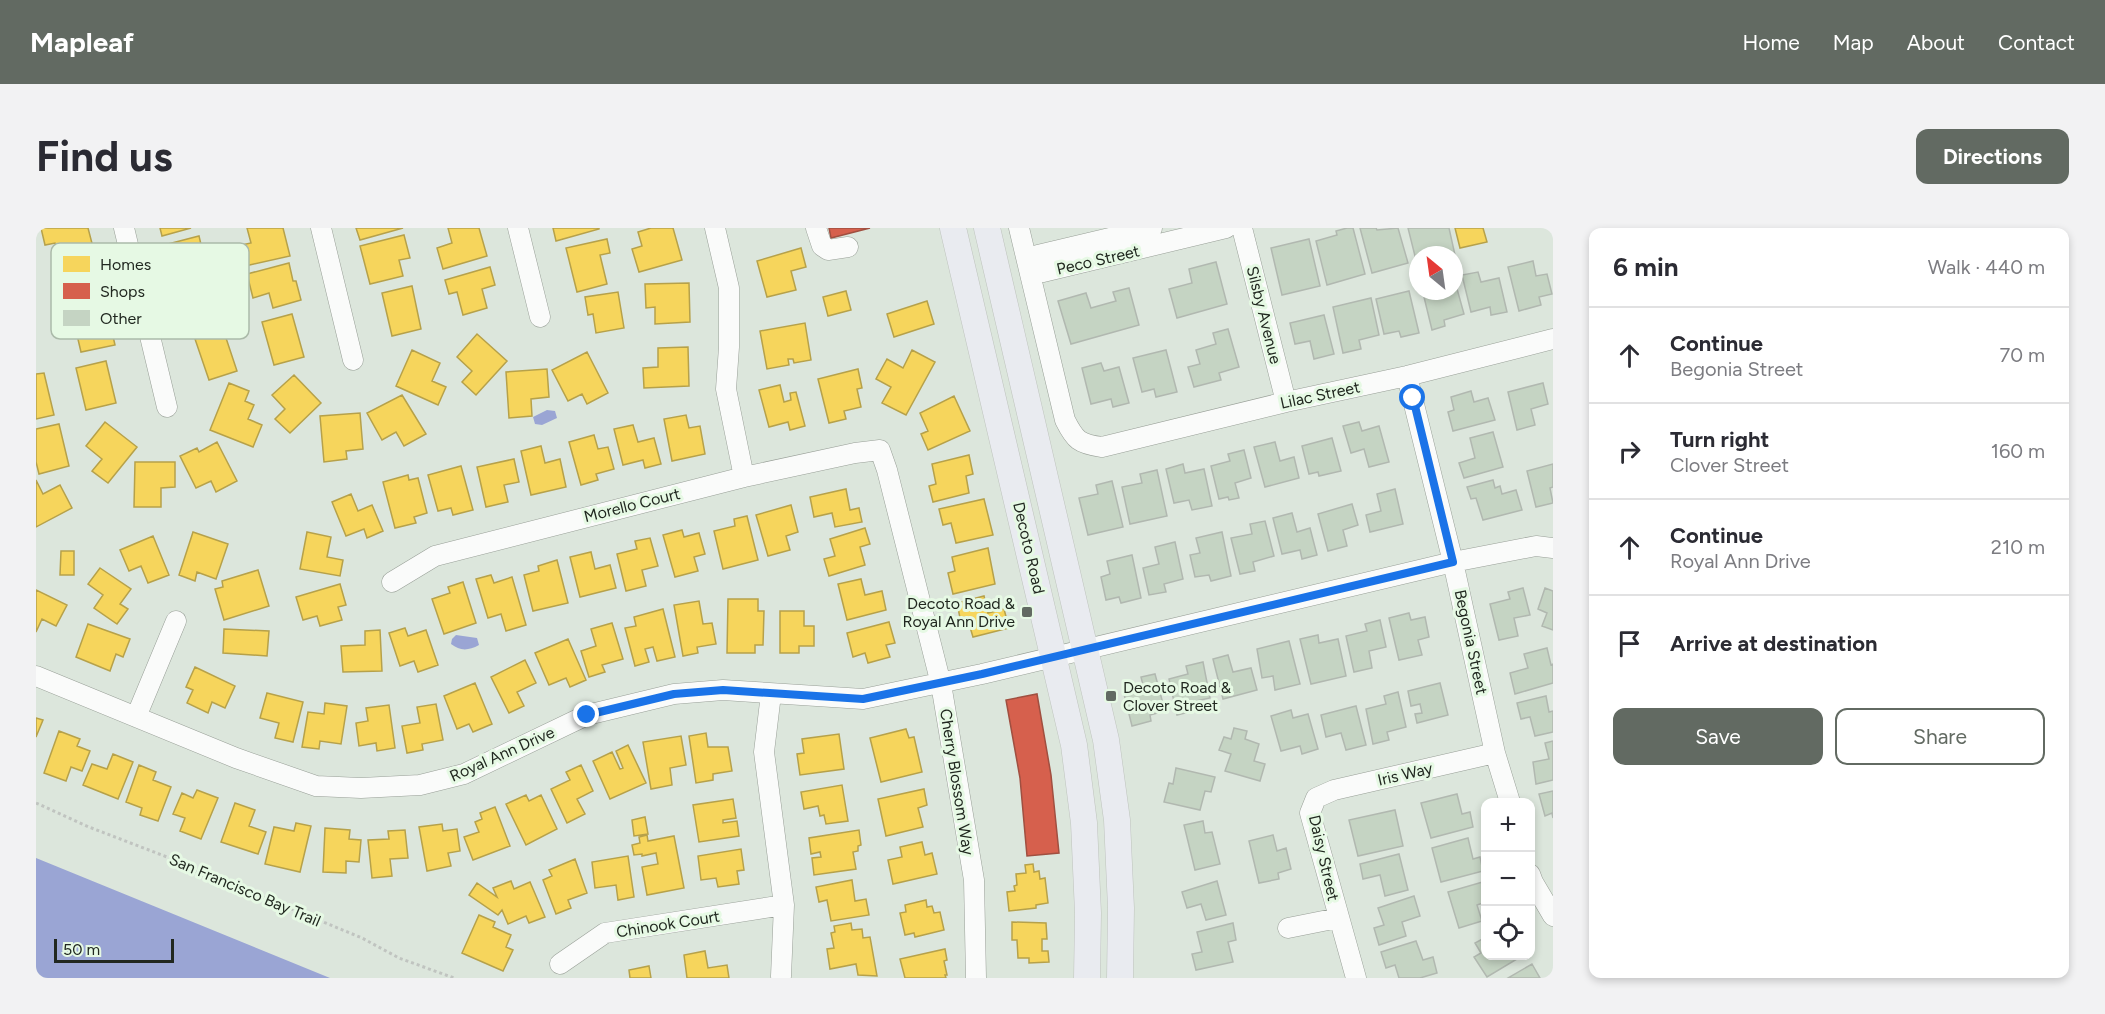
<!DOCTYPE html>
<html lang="en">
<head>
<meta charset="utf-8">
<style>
	:root { --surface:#fff; --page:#f2f2f3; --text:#2b2b33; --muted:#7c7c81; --line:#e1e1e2; --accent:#626a62 }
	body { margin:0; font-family:Figtree,sans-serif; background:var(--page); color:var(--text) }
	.controls { position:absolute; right:18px; bottom:18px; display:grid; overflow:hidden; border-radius:12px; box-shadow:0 3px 9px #0003 }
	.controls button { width:54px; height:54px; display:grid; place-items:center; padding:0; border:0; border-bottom:2px solid var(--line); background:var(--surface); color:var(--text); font:30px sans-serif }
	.compass { position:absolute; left:1373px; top:18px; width:54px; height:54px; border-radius:50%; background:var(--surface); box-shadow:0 3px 9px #0003; rotate:331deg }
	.scale { position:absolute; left:18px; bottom:15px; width:120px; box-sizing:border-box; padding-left:6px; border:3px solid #212820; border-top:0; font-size:16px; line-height:21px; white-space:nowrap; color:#212820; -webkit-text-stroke:4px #e6f9e4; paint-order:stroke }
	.stop { position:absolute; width:18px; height:18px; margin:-14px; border:4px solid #1a73e8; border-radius:50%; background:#fff }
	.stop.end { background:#1a73e8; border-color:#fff; box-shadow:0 2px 6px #0008 }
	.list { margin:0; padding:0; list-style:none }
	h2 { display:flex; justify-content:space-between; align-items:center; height:78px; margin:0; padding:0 24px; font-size:26px }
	h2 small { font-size:20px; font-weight:400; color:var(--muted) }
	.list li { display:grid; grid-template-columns:39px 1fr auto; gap:18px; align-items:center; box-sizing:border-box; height:96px; padding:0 24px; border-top:2px solid var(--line) }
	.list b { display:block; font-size:22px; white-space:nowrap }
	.list p { margin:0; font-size:20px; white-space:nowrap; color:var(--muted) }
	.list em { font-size:20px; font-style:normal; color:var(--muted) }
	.actions { display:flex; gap:12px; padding:18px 24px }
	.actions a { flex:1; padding:14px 0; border:2px solid var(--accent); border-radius:12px; text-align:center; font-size:21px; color:var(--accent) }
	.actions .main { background:var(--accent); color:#fff }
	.icon { flex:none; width:33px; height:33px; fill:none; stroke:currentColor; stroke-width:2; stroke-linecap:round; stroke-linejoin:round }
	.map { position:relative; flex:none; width:1517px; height:750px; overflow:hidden; border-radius:12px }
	header { display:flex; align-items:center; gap:36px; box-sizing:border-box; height:84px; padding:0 30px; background:var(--accent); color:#fff }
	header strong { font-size:28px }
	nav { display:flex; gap:33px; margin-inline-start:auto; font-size:21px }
	.intro { display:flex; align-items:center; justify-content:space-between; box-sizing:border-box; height:144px; padding:0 36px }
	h1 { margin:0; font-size:42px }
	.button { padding:15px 27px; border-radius:12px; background:var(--accent); color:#fff; font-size:21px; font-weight:700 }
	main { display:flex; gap:36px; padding:0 36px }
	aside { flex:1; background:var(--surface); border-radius:12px; box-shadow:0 3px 9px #0003 }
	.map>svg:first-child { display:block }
	.water { fill:#9aa5d4 }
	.homes { fill:#f6d55c; stroke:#b6a14a; stroke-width:1.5 }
	.shops { fill:#d6604d; stroke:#a04f40; stroke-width:1.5 }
	.building { fill:#c5d4c3; stroke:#b1b8b0; stroke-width:1.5 }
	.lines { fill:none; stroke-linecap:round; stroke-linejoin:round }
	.minor-casing { stroke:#989f97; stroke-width:21 }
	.major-casing { stroke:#bec3bd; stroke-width:27 }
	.path { stroke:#c0c4c0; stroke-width:3; stroke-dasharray:3 3; stroke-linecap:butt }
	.minor { stroke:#fafbfa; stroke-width:20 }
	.major { stroke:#e9ebf0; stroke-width:26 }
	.route { stroke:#1a73e8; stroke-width:8 }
	.poi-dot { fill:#626a62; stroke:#e6f9e4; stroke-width:2 }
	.labels { text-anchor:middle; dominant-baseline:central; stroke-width:6; stroke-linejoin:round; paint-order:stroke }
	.street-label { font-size:16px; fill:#212820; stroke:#e6f9e4 }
	.poi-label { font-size:16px; fill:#212820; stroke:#e6f9e4; text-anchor:end }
	.key { fill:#e6f9e4; stroke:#abbaa9; stroke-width:1.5 }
	.key-label { font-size:16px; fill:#212820 }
</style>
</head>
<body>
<header>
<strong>Mapleaf</strong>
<nav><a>Home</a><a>Map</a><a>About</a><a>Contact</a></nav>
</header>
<div class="intro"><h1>Find us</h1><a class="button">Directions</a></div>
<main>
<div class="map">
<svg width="1517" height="750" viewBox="0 0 1517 750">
	<rect width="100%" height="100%" fill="#dce6dc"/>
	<path class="water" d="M511 182 519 183 521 190 506 197 499 196 497 189Z
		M420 407 441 410 443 417C432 423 424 423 415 416L416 411Z
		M0 630 294 750H0Z"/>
	<path class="homes" d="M5 0H52L58 23 24 32 19 15 9 17Z
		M124 0H155L126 8Z
		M211 0H247L254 28 209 38 205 17 215 15Z
		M320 0H367L324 12Z
		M412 0H443L451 28 407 41 401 20 416 15Z
		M517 0H563V1L520 13Z
		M615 0H637L646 32 603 44 596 21 606 18 602 4Z
		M1419 0H1447L1451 14 1424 20Z
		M368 7 374 30 363 32 367 48 334 56 324 18Z
		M163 8 167 25 177 22 182 45 138 56 128 17Z
		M571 11 574 25 564 27 571 56 541 64 530 20Z
		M765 20 770 39 755 43 760 62 731 69 721 33Z
		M253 35 257 53H260L265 72 237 80 233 65 217 70 211 46Z
		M454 39 459 57 446 61 451 80 427 87 421 64 413 66 409 52Z
		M653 55 654 94 619 96V79L610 80 609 56Z
		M376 58 385 101 356 108 346 65Z
		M810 63 815 82 792 88 787 69Z
		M582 64 588 100 560 105 557 86 552 87 549 69Z
		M891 73 898 96 858 109 851 86Z
		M70 78 79 117 45 124 41 107 31 110 26 87Z
		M256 86 268 129 238 137 226 94Z
		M769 95 775 132 758 135 757 131H752L753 137 731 141 724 103Z
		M187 101 201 143 173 152 159 111Z
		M441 106 471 133 440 167 426 154 436 143 421 129Z
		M652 119 653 158 608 160 607 140 622 139V120Z
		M376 122 404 135 396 153 410 159 402 177 360 158Z
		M876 122 899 134 870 187 846 175 855 159 840 151 851 131 867 140Z
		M551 124 572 165 551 176 546 166 532 173 516 142Z
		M70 133 80 175 50 182 40 140Z
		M511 141 513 169 495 171 496 188 473 190 470 144Z
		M822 141 826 160 821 161 825 179 808 183 810 191 793 195 782 151Z
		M8 145 18 187 0 191V146Z
		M258 147 285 175 254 205 239 191 249 181 236 167Z
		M193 155 213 163 209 173 218 177 212 191 226 197 217 219 174 202Z
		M744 157 748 174 755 172 754 165 760 164 769 198 754 202 752 194 733 199 723 162Z
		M366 167 390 206 368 218 360 204 346 212 331 185Z
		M918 168 934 203 892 222 885 206 892 203 884 185Z
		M324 185 327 221 310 223 311 231 288 234 284 188Z
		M650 187 653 200 664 198 669 226 636 233 628 191Z
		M69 194 101 219 72 255 56 243 66 231 50 218Z
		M23 196 33 238 3 246 0 234V201Z
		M597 197 602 214 618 210 625 236 609 240 607 232 587 237 578 201Z
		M558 207 562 221 572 219 578 241 560 246 562 252 545 257 533 214Z
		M181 214 201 253 180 264 175 253 160 260 144 228 161 220 163 224Z
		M505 218 509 235 524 231 530 259 495 267 485 223Z
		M933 227 937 246 930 248 933 265 897 274 893 258 900 256 896 236Z
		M478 231 483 254 468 257 472 274 450 279 441 239Z
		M99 234H139V259L125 260V279H98Z
		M425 238 437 282 417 287 415 280 402 283 392 247Z
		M372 247 373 252 382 250 391 285 378 289 380 295 359 300 347 254Z
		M0 252 7 266 24 257 36 280 0 299Z
		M810 261 814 282 823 280 826 294 799 299 796 285 778 289 774 269Z
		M315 266 322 283 336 277 347 303 331 310 328 301 310 308 296 274Z
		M948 271 957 307 920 315 915 295 907 297 903 281Z
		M755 277 762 304 750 308 754 322 732 328 720 287Z
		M711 288 722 332 687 341 678 303 699 298 698 291Z
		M829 300 834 316 824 319 829 337 793 348 788 331 799 328 794 311Z
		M646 302 648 309 663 305 669 326 658 329 662 343 639 349 627 307Z
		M157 304 192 316 180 351 161 344 159 353 143 347Z
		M271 304 295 309 291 329 307 332 304 348 264 341Z
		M117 308 133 347 112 355 105 338 93 343 84 322Z
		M614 310 622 338 606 342 610 358 590 363 581 326 601 321 599 313Z
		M952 320 959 356 917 366 912 345 919 343 916 329Z
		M25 323H38V347H24Z
		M555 324 559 341 574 337 580 360 544 369 534 329Z
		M521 332 532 375 497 383 488 347 503 343 502 338Z
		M64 340 95 361 84 376 92 381 81 396 58 380 67 367 52 356Z
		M222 342 233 378 188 392 179 361 187 359 186 353Z
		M455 347 458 355 476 349 490 397 470 403 465 386 452 390 440 351Z
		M825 351 829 367 846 363 850 382 811 392 802 356Z
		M427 354 440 395 408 406 396 371 414 365 412 359Z
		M304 356 310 377 302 379 306 392 284 398 281 388 267 392 260 369Z
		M0 362 31 377 20 398 6 391 0 404Z
		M948 368 952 385 968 381 973 400 937 409 931 389 924 390 921 375Z
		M692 371H722V383H728L727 417H719V425H691Z
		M663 373 667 396 676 395 680 416 661 419 662 425 647 428 638 377Z
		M627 381 639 429 621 433 617 419 609 421 613 434 599 438 589 400 600 398 598 389Z
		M744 383H768V398H778V418H763V425H744Z
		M853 394 859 415 850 417 854 429 832 435 829 425 817 429 811 405Z
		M576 395 587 431 566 437 569 444 553 449 545 423 560 418 555 401Z
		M52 396 94 411 87 429 80 426 74 443 40 429Z
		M369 400 372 408 390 402 402 437 382 444 378 433 364 438 353 405Z
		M188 401 233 403 231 428 187 425Z
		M344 402 346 443 307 444 305 418 329 417V403Z
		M532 411 550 452 534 459 530 450 513 457 499 425Z
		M489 432 500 455 481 464 488 478 473 485 455 449Z
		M159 439 199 458 189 480 176 474 172 485 151 475 157 462 150 459Z
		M439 455 456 496 437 504 433 496 421 501 408 468Z
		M231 465 267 474 257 514 239 510 243 495 224 490Z
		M289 475 311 478 305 516 284 513 283 521 266 519 272 484 288 486Z
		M400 476 407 512 386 516 387 522 371 525 366 498 384 495 381 479Z
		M353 477 359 520 341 523 340 515 323 518 320 495 332 493 330 480Z
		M0 490 7 492 0 509Z
		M870 501 873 510 878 509 886 544 845 554 834 510Z
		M23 503 44 511 41 518 54 523 46 543 35 539 30 553 8 545Z
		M670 505 672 519H692L696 543 677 546V552L660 555 653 508Z
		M803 506 808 541 764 547 761 526 768 525 766 511Z
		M645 508 650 537 634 540 636 557 615 561 607 514Z
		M592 517 610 555 574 571 557 533 576 524 584 541 587 540 580 523Z
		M77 526 97 534 82 571 47 557 56 536 71 541Z
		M103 537 120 544 117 552 135 559 122 593 104 587 106 580 90 574Z
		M545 537 557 563 541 571 549 586 531 595 515 561 534 552 530 544Z
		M806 557 812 593 790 596 788 587 784 588 782 578 768 581 765 564Z
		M888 561 891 577 882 580 887 599 850 608 842 571Z
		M161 562 182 570 165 611 144 603 149 590 137 586 146 565 157 570Z
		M490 567 493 573 505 567 521 601 490 617 470 576Z
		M697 571 700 590 687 592V595L701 593 703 608 663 614 657 577Z
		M199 575 219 582 213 598 230 604 222 626 185 614Z
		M459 579 474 618 437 632 428 609 443 604 439 594 446 591 444 585Z
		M609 589 612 606 598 608 596 592Z
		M260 595 275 598 264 644 229 636 238 599 258 603Z
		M406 596 407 603 421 601 424 623 412 625 415 638 391 643 383 599Z
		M289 600 314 602 313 611 325 612 323 634 310 633V645L287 644Z
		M369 602 372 630 354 631 356 648 336 650 332 612 353 611 352 603Z
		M823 602 825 617 822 618V623L817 624 820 641 778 647 776 630 785 629 784 624 775 626 773 610Z
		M611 607 612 613 638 608 648 660 611 667 606 639 622 636 620 625 606 628V626L598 627 596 617 604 615 603 609Z
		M886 614 889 627 896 625 901 646 857 656 852 632 866 629 864 619Z
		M705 621 708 642 701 643 703 656 682 659 680 650 665 652 662 628Z
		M592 628 598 669 582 672 580 657 559 660 556 634Z
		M539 631 551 665 532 672 535 680 520 686 507 652 516 648 513 642Z
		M997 636 998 644 1003 643 1004 651 1009 650 1012 675 1000 677V680L973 683 971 664 979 663 978 658 981 657 980 646 990 645 989 637Z
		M816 652 819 673 830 671 833 687 795 693 791 672 783 674 780 659Z
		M475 653 478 661 494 654 509 689 493 695 490 688 472 696 466 682 462 687 433 667 441 655 461 669 457 660Z
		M890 672 891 679 896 678 898 685 904 684 908 702 879 709 878 705 869 707 864 685 870 684 869 677Z
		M443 687 459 694 457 699 475 707 470 719 477 722 467 743 426 725Z
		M976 694 1010 695 1011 711H1006V723H1012L1013 734 993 735V730H982L981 712H976Z
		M815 695 816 702 826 701 827 710 834 709 841 748 822 747 820 736 794 741 791 721 798 720 795 705 799 704 798 698Z
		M909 721 911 732 908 733 911 747H909L910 750H869L864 731Z
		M669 723 672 740 691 737 693 750H651L648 727Z
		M613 738 615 750H594L593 742Z"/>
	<path class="shops" d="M793 0H834L795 10Z
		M1001 466 1015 547 1023 625 991 628 984 550 970 472Z"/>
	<path class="building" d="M1311 0H1317L1329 46 1291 57 1280 13 1301 7 1300 3Z
		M1324 0H1340L1341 2 1362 0 1372 35 1336 45Z
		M1372 0H1413L1419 27H1382L1381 36Z
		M1273 11 1284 58 1246 67 1235 20Z
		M1497 33 1500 48 1511 46 1516 66 1503 69 1505 77 1483 83 1472 39Z
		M1180 34 1191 76 1141 90 1133 61 1156 55 1153 41Z
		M1442 44 1445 54 1463 50 1471 84 1455 87 1454 79 1435 84 1426 47Z
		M1418 50 1428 86 1408 92 1409 98 1396 102 1388 69 1402 65V63H1418Z
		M1093 60 1103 97 1035 116 1022 73 1050 65 1055 80 1080 73 1077 64Z
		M1373 63 1383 105 1365 109 1363 103 1348 106 1340 71Z
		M1335 70 1343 107 1323 112 1325 121 1307 125 1297 79Z
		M1288 87 1298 126 1278 131 1274 113 1259 116 1254 95Z
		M1192 101 1203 139 1183 145 1185 152 1158 159 1152 139 1164 136 1160 122 1180 116 1177 105Z
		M1130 122 1141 164 1120 169 1118 161 1106 164 1097 130Z
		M1065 135 1068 143 1083 139 1093 175 1077 179 1075 171 1055 176 1046 140Z
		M1507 155 1512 176 1495 181 1499 197 1481 202 1472 164Z
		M1435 163 1438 174 1452 170 1459 192 1417 203 1412 184 1418 182 1415 169Z
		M1323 194 1326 203 1343 198 1353 234 1333 239 1328 221 1315 225 1307 198Z
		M1457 204 1467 239 1428 250 1423 235 1439 230 1434 210Z
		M1296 210 1305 243 1283 248 1282 244 1273 246 1266 218Z
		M1239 214 1244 233 1258 229 1263 250 1229 259 1218 219Z
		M1208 222 1215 250 1199 255 1203 270 1193 272 1192 269 1183 271 1175 238 1194 233 1192 226Z
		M1147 236 1149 245 1168 241 1176 278 1156 282 1153 272 1138 275 1130 241Z
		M1517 236V259L1514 260 1517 275 1500 279 1491 243Z
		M1121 242 1131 288 1094 296 1086 259 1106 255 1104 246Z
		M1457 252 1459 260 1464 258 1466 266 1480 262 1486 282 1447 292 1440 270 1435 271 1431 259Z
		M1076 253 1087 299 1052 307 1043 270 1062 266 1060 257Z
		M1359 261 1367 296 1334 304 1330 287 1345 283 1341 266Z
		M1316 276 1322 297 1307 302 1311 318 1292 323 1282 286Z
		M1256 285 1261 304 1274 300 1281 327 1266 331 1264 322 1246 326 1237 290Z
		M1229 293 1238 328 1217 334 1219 343 1204 346 1195 310 1216 306 1214 296Z
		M1186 304 1195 348 1175 353 1173 347 1159 349 1154 327 1164 325 1160 310Z
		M1139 314 1147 351 1128 356 1130 364 1113 367 1107 340 1123 336 1119 319Z
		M1096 327 1105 370 1085 375 1083 369 1070 372 1065 349 1074 346 1071 333Z
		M1487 360 1494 387 1478 390 1482 408 1463 412 1454 376 1474 371 1472 364Z
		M1509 360 1517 363V402L1506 398 1511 385 1502 381Z
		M1373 385 1375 392 1389 389 1393 409 1382 412 1386 427 1363 432 1353 390Z
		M1344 392 1350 419 1333 423 1336 440 1318 444 1310 408 1331 403 1329 396Z
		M1282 407 1283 415 1302 411 1310 448 1275 456 1264 411Z
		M1253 413 1264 456 1239 462 1237 448 1226 450 1221 421Z
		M1511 420 1515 437 1517 436V455L1479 466 1474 445 1492 440 1488 426Z
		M1192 427 1197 444 1215 440 1221 462 1187 471 1177 431Z
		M1167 434 1174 470 1155 474 1157 483 1141 487 1133 451 1152 446 1150 438Z
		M1119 446 1129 483 1114 487 1115 493 1096 498 1087 462 1107 457 1105 449Z
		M1404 455 1412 487 1381 495 1379 486 1386 485 1384 476 1375 478 1372 463Z
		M1362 464 1370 499 1351 504 1353 512 1337 516 1330 481 1350 476 1348 468Z
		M1510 468 1513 484 1517 483V504L1499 508 1494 489 1485 491 1481 475Z
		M1320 478 1330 517 1310 522 1305 505 1290 509 1285 487Z
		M1255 482 1257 490 1272 486 1282 521 1266 526 1264 518 1245 523 1235 488Z
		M1198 500 1211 503 1209 511 1223 516 1218 533 1229 536 1224 553 1189 543 1195 526 1183 522 1188 509 1195 511Z
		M1517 513V552L1500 556 1497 534 1513 531 1509 515Z
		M1140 540 1179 549 1175 564 1169 563 1164 582 1128 574 1133 555 1137 556Z
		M1517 563V590L1516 585 1509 588 1503 566Z
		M1421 566 1426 586 1434 584 1437 599 1395 610 1385 575Z
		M1359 582 1367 618 1322 628 1313 592Z
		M1167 593 1169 605 1176 604 1184 636 1159 642 1148 597Z
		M1237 607 1241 623 1250 620 1255 641 1242 645 1243 651 1223 655 1213 613Z
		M1432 610 1437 631 1444 629 1447 643 1405 654 1396 620Z
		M1363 626 1372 662 1349 668 1344 647 1327 651 1324 636Z
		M1181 653 1190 687 1170 692 1165 676 1151 680 1146 664Z
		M1450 653V674L1441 677 1446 693 1423 700 1412 664Z
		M1378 668 1384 688 1366 694 1370 708 1343 717 1338 700 1348 697 1342 680Z
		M1197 695 1200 712 1192 714 1197 734 1160 742 1156 726 1166 724 1161 704Z
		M1450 709V728H1486L1451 749 1438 729 1445 725 1439 715Z
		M1380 713 1387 732 1397 729 1401 745 1384 750H1363L1359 737 1350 740 1345 724Z
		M1496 736 1504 750H1472Z"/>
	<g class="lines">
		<g class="minor-casing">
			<path id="minor" d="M88 0 131 179
				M285 0 317 132
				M482 0 504 89
				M679 0 693 60V119L690 161 708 249
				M780 0 786 18 792 22 812 19
				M983 0 1029 192C1039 212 1043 216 1066 219L1250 174 1371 148 1517 111
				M1116 0 1002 27 992 38 1007 44 1190 0
				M1206 0 1250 174
				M1371 148 1417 334 1459 525 1474 574
				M356 354 399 328 708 249 819 225 844 222 851 242 905 456 938 652 940 750
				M0 448 200 530 280 558 325 560 384 557 428 546 551 487 638 466 687 462 827 471 946 446 1417 334 1500 318 1517 320
				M735 466 728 524 748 677 745 748
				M100 489 140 393
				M1494 646 1497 654 1517 688
				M1252 700 1302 690
				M524 736 569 705 748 677
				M1320 750 1274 585 1280 570 1298 562 1459 525"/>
		</g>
		<g class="major-casing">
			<path id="major" d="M917 0 1038 517 1048 595 1052 685 1051 750
				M951 0 1070 512 1081 592 1085 680 1084 750"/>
		</g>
		<path class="path" d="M0 575 53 599 131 629 169 648 210 662 326 710 363 730 418 750"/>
		<use href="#minor" class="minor"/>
		<use href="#major" class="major"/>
	</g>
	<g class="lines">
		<path class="route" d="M551 487 638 466 687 462 827 471 946 446 1417 334 1377 170"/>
	</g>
	<g class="poi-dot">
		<rect x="985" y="378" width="12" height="12" rx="3"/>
		<rect x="1069" y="462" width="12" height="12" rx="3"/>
	</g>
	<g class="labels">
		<g class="street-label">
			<text transform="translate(1062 32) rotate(-13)">Peco Street</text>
			<text transform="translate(1228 87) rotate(76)">Silsby Avenue</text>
			<text transform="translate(1284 167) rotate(-12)">Lilac Street</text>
			<text transform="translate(596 277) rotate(-14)">Morello Court</text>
			<text transform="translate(993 320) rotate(77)">Decoto Road</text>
			<text transform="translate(1435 414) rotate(78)">Begonia Street</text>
			<text transform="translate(466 526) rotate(-24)">Royal Ann Drive</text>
			<text transform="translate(1369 546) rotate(-13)">Iris Way</text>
			<text transform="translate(921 554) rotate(81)">Cherry Blossom Way</text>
			<text transform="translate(1288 630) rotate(77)">Daisy Street</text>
			<text transform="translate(209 662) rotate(23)">San Francisco Bay Trail</text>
			<text transform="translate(632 696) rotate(-9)">Chinook Court</text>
		</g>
		<g class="poi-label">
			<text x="979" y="375">Decoto Road &amp;<tspan x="979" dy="18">Royal Ann Drive</tspan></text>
			<text x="1087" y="459" text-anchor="start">Decoto Road &amp;<tspan x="1087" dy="18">Clover Street</tspan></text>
		</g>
	</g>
	<rect x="15" y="15" width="198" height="96" rx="9" class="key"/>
	<rect x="27" y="28" width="27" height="16" fill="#f6d55c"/>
	<rect x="27" y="55" width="27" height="16" fill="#d6604d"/>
	<rect x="27" y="82" width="27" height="16" fill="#c5d4c3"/>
	<g class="key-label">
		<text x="64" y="42">Homes</text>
		<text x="64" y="69">Shops</text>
		<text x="64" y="96">Other</text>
	</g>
</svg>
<div class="controls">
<button>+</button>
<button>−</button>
<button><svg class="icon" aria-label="locate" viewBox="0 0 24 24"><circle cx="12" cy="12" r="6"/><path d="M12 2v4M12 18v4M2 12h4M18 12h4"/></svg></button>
</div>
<svg class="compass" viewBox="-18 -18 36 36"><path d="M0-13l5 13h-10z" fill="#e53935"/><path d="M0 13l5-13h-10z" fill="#7c7c81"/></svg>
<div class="scale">50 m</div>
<div class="stop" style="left:1377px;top:170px"></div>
<div class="stop end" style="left:551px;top:487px"></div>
</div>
<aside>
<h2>6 min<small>Walk · 440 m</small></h2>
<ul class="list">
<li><svg class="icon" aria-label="ahead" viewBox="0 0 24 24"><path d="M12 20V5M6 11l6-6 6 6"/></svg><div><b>Continue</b><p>Begonia Street</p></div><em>70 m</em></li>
<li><svg class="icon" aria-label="right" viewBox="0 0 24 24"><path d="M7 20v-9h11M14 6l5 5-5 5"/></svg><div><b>Turn right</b><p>Clover Street</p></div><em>160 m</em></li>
<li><svg class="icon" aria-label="ahead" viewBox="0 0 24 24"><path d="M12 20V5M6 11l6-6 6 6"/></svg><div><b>Continue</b><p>Royal Ann Drive</p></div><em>210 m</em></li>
<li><svg class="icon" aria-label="arrive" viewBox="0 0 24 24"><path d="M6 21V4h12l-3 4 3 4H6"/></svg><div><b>Arrive at destination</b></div></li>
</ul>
<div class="actions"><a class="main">Save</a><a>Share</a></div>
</aside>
</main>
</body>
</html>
